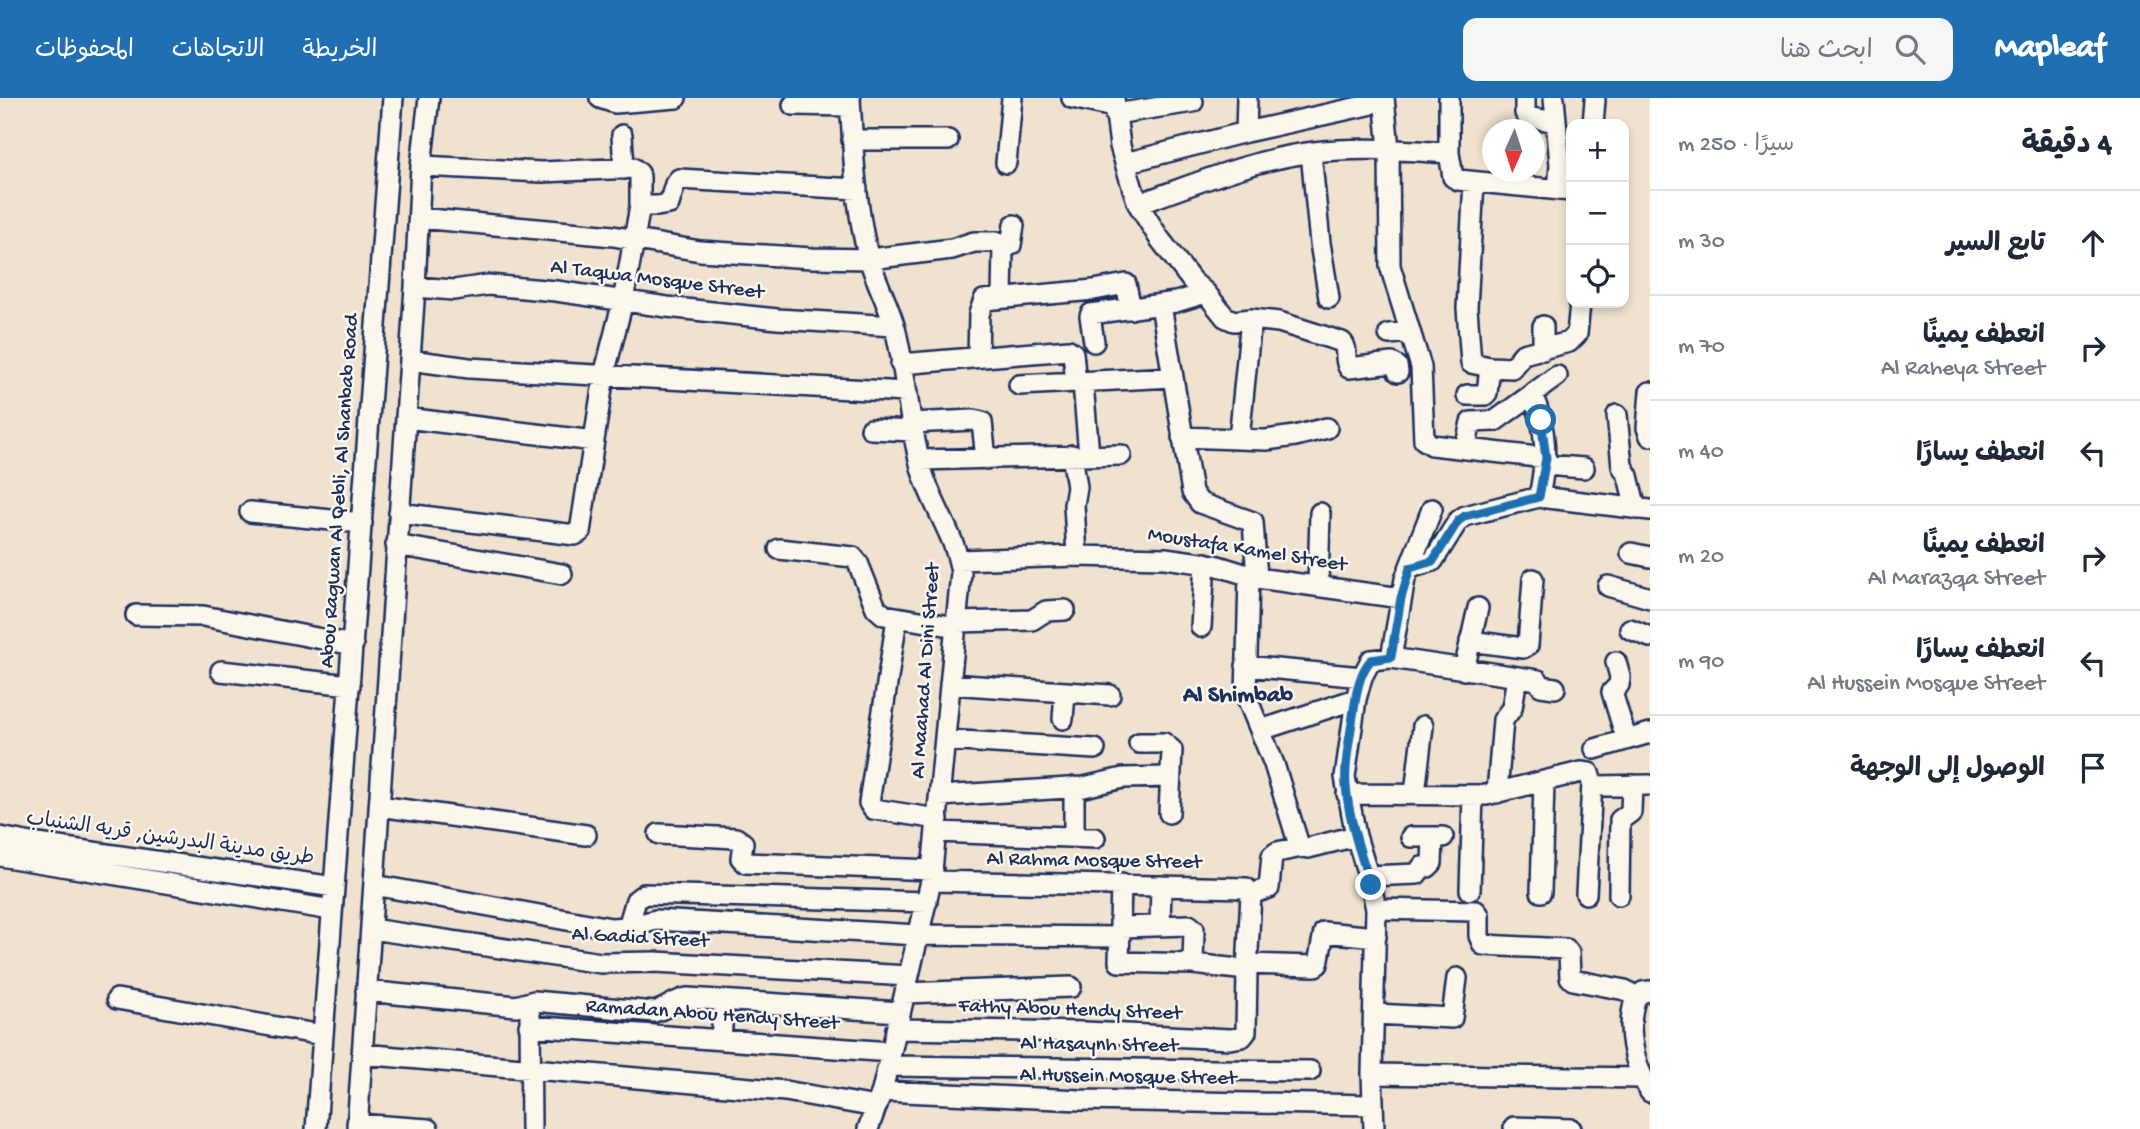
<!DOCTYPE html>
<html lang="ar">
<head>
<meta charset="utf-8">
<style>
	:root { --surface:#fff; --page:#f6f6f7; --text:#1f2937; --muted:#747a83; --line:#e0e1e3; --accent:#1f6fb2 }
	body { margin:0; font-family:"Gochi Hand","Playpen Sans Arabic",sans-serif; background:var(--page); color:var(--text); direction:rtl }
	.controls { position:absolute; right:21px; top:21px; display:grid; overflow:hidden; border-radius:14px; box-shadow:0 4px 10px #0003 }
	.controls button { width:63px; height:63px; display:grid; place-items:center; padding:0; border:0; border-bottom:2px solid var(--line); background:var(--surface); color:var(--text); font:35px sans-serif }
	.compass { position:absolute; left:1482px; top:21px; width:63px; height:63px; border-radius:50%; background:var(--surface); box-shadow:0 4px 10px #0003; rotate:183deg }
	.stop { position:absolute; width:21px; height:21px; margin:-16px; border:5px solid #1f6fb2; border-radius:50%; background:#fff }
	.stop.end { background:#1f6fb2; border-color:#fff; box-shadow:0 2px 7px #0008 }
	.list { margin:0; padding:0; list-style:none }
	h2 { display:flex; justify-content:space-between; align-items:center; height:91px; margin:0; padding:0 28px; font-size:30px }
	h2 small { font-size:23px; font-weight:400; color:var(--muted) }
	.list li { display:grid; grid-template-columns:46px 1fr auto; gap:21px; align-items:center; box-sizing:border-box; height:105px; padding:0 28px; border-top:2px solid var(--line) }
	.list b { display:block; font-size:26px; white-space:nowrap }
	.list p { margin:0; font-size:23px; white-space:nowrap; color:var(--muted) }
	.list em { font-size:23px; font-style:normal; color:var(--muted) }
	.icon { flex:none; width:38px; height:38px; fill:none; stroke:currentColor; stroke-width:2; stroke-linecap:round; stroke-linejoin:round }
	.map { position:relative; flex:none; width:1650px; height:1031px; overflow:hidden; direction:ltr }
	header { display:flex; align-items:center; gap:42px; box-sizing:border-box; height:98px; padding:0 35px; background:var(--accent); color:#fff }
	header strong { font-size:33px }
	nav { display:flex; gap:38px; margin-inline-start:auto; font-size:24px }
	.search { width:490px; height:63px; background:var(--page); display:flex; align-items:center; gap:18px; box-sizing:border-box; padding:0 24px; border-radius:14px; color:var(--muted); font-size:26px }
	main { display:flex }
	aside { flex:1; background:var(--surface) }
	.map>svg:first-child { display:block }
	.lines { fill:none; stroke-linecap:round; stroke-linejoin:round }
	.minor-casing { stroke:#1b2f5e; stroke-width:24 }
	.minor { stroke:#fbf7ec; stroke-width:19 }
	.route { stroke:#1f6fb2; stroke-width:9 }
	.labels { text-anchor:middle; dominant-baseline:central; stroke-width:5; stroke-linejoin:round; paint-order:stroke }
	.street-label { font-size:21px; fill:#1b2f5e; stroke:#fbf7ec }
	.quarter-label { font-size:24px; font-weight:bold; fill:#1b2f5e; stroke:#fbf7ec }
</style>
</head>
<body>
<header>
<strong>Mapleaf</strong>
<div class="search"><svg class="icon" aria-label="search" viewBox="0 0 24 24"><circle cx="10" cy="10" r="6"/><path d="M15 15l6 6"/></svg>ابحث هنا</div>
<nav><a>الخريطة</a><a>الاتجاهات</a><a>المحفوظات</a></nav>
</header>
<main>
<aside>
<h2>4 دقيقة<small>سيرًا · 250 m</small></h2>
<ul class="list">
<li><svg class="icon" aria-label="ahead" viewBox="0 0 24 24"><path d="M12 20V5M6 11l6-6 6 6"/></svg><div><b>تابع السير</b></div><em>30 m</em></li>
<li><svg class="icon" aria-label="right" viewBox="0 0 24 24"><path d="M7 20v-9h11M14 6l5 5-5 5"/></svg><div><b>انعطف يمينًا</b><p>Al Raheya Street</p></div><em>70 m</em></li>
<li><svg class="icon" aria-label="left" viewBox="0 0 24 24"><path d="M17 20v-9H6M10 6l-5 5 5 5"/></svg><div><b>انعطف يسارًا</b></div><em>40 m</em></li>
<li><svg class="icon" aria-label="right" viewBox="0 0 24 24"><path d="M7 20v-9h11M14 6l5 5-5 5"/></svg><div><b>انعطف يمينًا</b><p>Al Marazqa Street</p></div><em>20 m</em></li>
<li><svg class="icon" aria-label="left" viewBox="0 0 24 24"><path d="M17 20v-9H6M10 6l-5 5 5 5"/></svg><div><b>انعطف يسارًا</b><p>Al Hussein Mosque Street</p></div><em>90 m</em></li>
<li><svg class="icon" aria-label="arrive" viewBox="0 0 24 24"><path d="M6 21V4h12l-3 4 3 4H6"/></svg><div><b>الوصول إلى الوجهة</b></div></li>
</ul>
</aside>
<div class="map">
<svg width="1650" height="1031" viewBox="0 0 1650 1031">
	<rect width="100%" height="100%" fill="#f0e2ce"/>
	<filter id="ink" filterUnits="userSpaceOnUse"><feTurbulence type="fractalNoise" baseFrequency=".0143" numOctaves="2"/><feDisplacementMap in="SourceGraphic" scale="14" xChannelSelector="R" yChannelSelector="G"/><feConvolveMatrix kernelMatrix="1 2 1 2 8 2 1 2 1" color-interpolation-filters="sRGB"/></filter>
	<g filter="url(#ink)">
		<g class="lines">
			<g class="minor-casing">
				<path id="minor" d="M600 0 615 5 676 0
					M850 0C853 49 855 101 866 149 872 178 889 205 896 234 907 281 909 330 923 376 934 411 956 439 961 475L931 783 882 993 868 1031
					M1072 0 1114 9
					M1114 0 1120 48 1132 88 1138 106 1159 140 1192 183 1206 195 1225 219 1234 223 1251 221
					M1384 0 1389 51 1390 168 1421 269 1424 342 1432 347 1546 360
					M1449 0V55L1453 79 1458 82 1571 93
					M1525 0V15L1528 19 1556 24
					M1554 0 1560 67 1558 92
					M793 7 850 8
					M1115 16 1193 4
					M1593 26 1595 2
					M1246 34 1247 0
					M622 37 624 71
					M852 42H948
					M1311 55 1320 145 1329 200
					M1006 65 1012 0
					M1125 65 1246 34 1368 7 1382 0
					M1474 84 1467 210 1471 265 1490 269 1512 270 1523 256 1569 244 1577 236 1580 205
					M1138 106C1195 86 1254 61 1314 54 1359 49 1404 52 1449 55
					M640 108H657L669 106 675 86 679 81 857 91
					M419 120 613 138 700 153 812 160 870 161 952 151 974 144H998L1003 150 1002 199
					M1003 150 1011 147 1014 127
					M415 189 454 192 488 187 556 193 667 209 777 221 894 228
					M1161 207 1192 394 1200 405 1253 424 1257 480
					M1389 236 1410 234
					M1094 244 1090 218 1091 216 1176 204 1206 195
					M1543 252V228
					M978 259 979 216 984 202 1094 192 1126 186 1131 211
					M410 262 469 270 906 294
					M901 266 1069 252 1073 255 1076 285
					M1083 285 1089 357
					M1019 287 1173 279
					M1650 294 1647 330 1650 338
					M1532 296C1548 333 1547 360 1539 399
					M1467 297H1485L1487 295 1490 269
					M1617 317 1622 368 1628 378 1636 411
					M406 320 594 343
					M911 325 973 322 982 324 986 361
					M871 331 913 333
					M1182 339 1266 342 1295 338 1327 330
					M1239 341 1251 221 1279 224 1342 244C1349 251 1343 262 1349 270L1392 265 1397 268 1398 274
					M1465 351 1471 324 1495 323 1557 278
					M1072 357 1077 389 1074 407 1077 458
					M920 362 1121 357
					M1545 367 1584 370
					M250 414 362 425
					M399 415 575 437 580 434 604 277 623 203 640 108V79L639 75 633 70 542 74 421 68
					M396 447 562 476
					M779 451 853 459 858 465 876 510 884 517 957 529
					M1631 455 1650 459
					M959 462 1077 458 1165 460 1215 467 1257 480 1401 500
					M1410 470 1433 463 1458 423 1465 418 1539 399 1650 412
					M1249 478 1246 598 1274 666 1298 744 1302 749 1308 750 1356 738
					M1318 488 1320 415
					M1608 488 1650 500
					M136 517 203 518 353 547
					M897 520 869 705 873 711 938 721
					M957 524 1032 522 1046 513 1065 512
					M1201 529 1205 465
					M1630 531 1650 539
					M1470 543 1523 550 1528 547 1533 481
					M1391 560 1405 481 1432 411
					M1616 564 1620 579 1619 587 1612 594 1626 640
					M1246 568 1362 579
					M1464 572 1478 510
					M221 573 350 587
					M950 586 1110 597
					M1063 621 1065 595
					M1261 632 1356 601
					M945 642 1095 651
					M1139 645H1164L1172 652 1169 715
					M1595 651 1650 635
					M1074 689V739
					M1415 695 1423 628
					M1497 695 1503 622 1512 610 1517 579
					M1347 696 1486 697 1581 674 1589 675 1592 685 1596 688 1650 687
					M940 698 1084 689 1123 680 1170 679
					M379 708 586 737
					M937 734 1095 740
					M659 736 736 740 743 745 741 760 746 765 933 772
					M0 739 31 745 334 789
					M1411 739H1443
					M0 758 332 812
					M1368 778 1417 776 1422 769H1428L1432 765 1433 739
					M931 783 1246 790 1251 796
					M1121 786 1119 864 1193 866
					M374 787 611 830 628 829 656 822 918 837 1120 839
					M1470 792 1473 697
					M1541 794 1544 684
					M1251 796 1269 790 1272 758 1277 754 1302 749
					M1586 796 1592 685
					M1619 797 1620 722 1631 714 1632 687
					M1376 811 1476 813 1479 817V838L1483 847 1566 851 1569 855 1570 879 1573 882 1625 892 1636 899
					M1160 828 1161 788
					M628 829 636 802 644 796 927 804
					M371 831 601 865 655 864 909 878
					M1246 866 1315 868 1318 866 1324 834 1376 839
					M1247 872 1251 796
					M366 893 516 908 534 903 654 914C667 911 674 902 688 900L900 914
					M1650 893 1643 894 1636 899C1625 930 1634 967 1650 994
					M905 895 1071 889
					M117 901 322 937
					M1375 916 1452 920 1457 880
					M530 917 531 1031
					M529 928 891 954
					M896 931 1085 934 1230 941 1242 939 1246 934 1247 872 1193 866 1194 831 1189 827 1121 829
					M721 941 724 902
					M362 956 785 993 876 1009
					M888 968 1310 973
					M1372 976 1642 980
					M882 993 1080 1002 1373 1007
					M357 1026 428 1031
					M1514 1029 1571 1031
					M316 1031 393 0
					M357 1031 415 189 421 68 429 0
					M1374 1031 1372 976 1376 811 1371 787 1356 738 1345 679 1356 601 1362 579 1371 562 1391 560 1538 582 1541 588 1555 590"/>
			</g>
			<use href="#minor" class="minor"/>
		</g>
	</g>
	<g class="lines" filter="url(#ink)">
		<path class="route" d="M1371 787C1360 756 1349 722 1346 688 1344 665 1350 640 1353 618 1356 599 1358 576 1371 562L1391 559 1401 500 1410 470 1433 463 1458 423 1465 418 1539 399 1546 360 1541 322"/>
	</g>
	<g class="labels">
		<g class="street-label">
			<text transform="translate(657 183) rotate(7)">Al Taqwa Mosque Street</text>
			<text transform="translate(341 393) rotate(-86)">Abou Ragwan Al Qebli, Al Shanbab Road</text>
			<text transform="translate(1247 453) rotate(9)">Moustafa Kamel Street</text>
			<text transform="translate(927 573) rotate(-86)">Al Maahad Al Dini Street</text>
			<text transform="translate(170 742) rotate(8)">طريق مدينة البدرشين, قريه الشنباب</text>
			<text transform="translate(1094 764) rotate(1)">Al Rahma Mosque Street</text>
			<text transform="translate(640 841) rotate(3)">Al Gadid Street</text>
			<text transform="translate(1070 913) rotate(2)">Fathy Abou Hendy Street</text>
			<text transform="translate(712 918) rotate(4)">Ramadan Abou Hendy Street</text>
			<text transform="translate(1099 948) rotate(1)">Al Hasaynh Street</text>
			<text transform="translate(1128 980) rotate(1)">Al Hussein Mosque Street</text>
		</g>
		<g class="quarter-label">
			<text x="1238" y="598">Al Shimbab</text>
		</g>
	</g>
</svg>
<div class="controls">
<button>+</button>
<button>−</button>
<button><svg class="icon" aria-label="locate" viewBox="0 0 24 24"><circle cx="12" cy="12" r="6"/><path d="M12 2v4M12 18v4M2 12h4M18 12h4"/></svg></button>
</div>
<svg class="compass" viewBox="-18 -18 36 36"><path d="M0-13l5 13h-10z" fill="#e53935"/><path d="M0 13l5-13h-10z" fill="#747a83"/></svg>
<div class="stop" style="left:1541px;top:322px"></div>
<div class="stop end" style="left:1371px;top:787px"></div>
</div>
</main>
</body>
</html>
